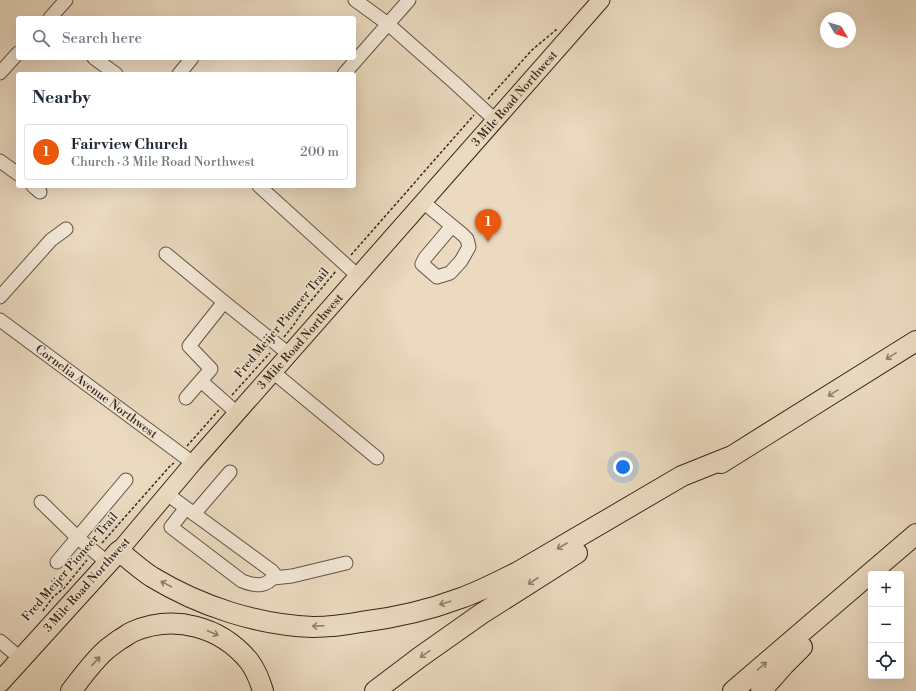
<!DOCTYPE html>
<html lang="en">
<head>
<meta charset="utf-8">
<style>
	:root { --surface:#fff; --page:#f2f2f3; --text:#1f2937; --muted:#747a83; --line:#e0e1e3; --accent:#ea580c }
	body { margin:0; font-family:"Libre Bodoni",serif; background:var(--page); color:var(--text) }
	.controls { position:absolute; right:12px; bottom:12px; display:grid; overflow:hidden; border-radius:4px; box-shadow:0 4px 16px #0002 }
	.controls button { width:36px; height:36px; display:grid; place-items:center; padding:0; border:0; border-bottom:1px solid var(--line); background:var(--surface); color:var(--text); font:20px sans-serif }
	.compass { position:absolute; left:820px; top:12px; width:36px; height:36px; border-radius:50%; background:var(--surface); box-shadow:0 4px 16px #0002; rotate:128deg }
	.you { position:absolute; left:623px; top:467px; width:14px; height:14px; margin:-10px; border:3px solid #fff; border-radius:50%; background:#1a73e8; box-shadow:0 0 0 6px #1a73e833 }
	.badge { display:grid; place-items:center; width:26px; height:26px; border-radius:50%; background:var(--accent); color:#fff; font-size:13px; font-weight:700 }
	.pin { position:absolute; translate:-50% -33px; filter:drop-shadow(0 1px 2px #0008) }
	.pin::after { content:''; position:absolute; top:21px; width:14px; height:12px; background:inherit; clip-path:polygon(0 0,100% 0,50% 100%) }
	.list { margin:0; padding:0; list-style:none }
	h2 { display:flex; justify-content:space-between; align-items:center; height:52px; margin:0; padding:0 16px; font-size:17px }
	h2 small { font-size:13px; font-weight:400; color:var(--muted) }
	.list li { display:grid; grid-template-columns:26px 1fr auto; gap:12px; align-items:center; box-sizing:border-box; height:56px; margin:0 8px 8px; padding:0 8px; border:1px solid var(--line); border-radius:4px }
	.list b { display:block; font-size:15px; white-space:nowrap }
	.list p { margin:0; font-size:13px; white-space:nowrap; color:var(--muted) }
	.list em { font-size:13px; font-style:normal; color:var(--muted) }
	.icon { flex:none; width:22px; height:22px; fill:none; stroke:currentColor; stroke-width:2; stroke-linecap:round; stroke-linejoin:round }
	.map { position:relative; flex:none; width:916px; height:691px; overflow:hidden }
	.search { position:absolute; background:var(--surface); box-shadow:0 4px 16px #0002; left:16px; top:16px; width:340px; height:44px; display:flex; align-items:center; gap:10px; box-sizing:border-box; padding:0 14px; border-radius:4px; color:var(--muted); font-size:15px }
	.panel { position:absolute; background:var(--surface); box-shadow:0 4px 16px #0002; left:16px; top:72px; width:340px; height:116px; border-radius:4px }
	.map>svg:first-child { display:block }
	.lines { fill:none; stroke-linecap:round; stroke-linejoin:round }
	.minor-casing { stroke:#635443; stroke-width:15 }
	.major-casing { stroke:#362719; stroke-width:19 }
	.highway-casing { stroke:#362719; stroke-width:22 }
	.path { stroke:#362719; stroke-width:1.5; stroke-dasharray:3 2; stroke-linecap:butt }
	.minor { stroke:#f2e7d6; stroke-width:13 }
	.major { stroke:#ebdac0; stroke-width:17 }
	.highway { stroke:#ebdac0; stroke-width:20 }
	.oneway { stroke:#90806c }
	.labels { text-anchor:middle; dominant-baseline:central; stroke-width:3; stroke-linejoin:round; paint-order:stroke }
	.street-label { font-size:12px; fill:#362719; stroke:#f2e7d6 }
</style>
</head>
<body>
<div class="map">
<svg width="916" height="691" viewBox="0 0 916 691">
	<rect width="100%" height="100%" fill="#ebdac0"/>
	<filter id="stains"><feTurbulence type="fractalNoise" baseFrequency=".005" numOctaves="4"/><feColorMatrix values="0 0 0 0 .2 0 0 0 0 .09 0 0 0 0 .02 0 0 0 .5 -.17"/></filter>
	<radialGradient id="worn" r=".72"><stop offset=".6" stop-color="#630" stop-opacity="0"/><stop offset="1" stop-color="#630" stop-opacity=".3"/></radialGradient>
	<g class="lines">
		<g class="minor-casing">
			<g id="minor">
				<path d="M355 0 388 24 456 84 495 120"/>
				<path d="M50 18 66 0"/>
				<path d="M94 58 116 74"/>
				<path d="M0 73 18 53"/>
				<path d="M179 74 192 58"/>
				<path d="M344 74 409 0"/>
				<path d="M0 161 18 174"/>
				<path d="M33 186 40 192"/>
				<path d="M259 186 358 276"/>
				<path d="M423 202 462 234 467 239 469 247 461 261 450 273 437 277 422 264 425 258 452 226"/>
				<path d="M166 254 224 302 289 354"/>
				<path d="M0 297 51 240 66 229"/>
				<path id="s1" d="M0 320 193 463"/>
				<path d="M273 372 377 458"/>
				<path d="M201 381 237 413"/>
				<path d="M186 398 211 369 189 346 224 302"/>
				<path d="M167 494 272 571 275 575C266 588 255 586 242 581L171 527 186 508"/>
				<path d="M41 502 78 538 108 563"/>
				<path d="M194 514 230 472"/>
				<path d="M57 562 126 480"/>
				<path d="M273 578 292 576 346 563"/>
				<path d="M0 641 21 659"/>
			</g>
		</g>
		<g class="major-casing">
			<g id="major">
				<path id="s2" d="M119 551 193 463 601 0"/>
			</g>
		</g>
		<g class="highway-casing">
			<path id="highway" d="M721 463 916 341
				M0 682 119 551C130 560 141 570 152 577 200 606 257 625 313 627 329 627 345 625 361 622 394 618 429 610 461 598 481 591 499 581 518 572L682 476 732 456
				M71 691C82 677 93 661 107 649 111 646 115 643 119 640 123 638 128 634 132 632 174 614 220 626 249 661 255 669 260 681 263 691
				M375 691 420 657 481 614 577 553
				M733 691 916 534
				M761 691 784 665 802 647"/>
		</g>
		<path class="path" d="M488 99 532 50 557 29
			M351 255 474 115
			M284 337 293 326 305 308 336 271
			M232 395 270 353
			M187 446 219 410
			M102 543 171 465 174 463
			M43 611 53 597 64 588 87 560"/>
		<use href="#minor" class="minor"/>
		<use href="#major" class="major"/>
		<use href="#highway" class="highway"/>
	</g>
	<defs><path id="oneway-shaft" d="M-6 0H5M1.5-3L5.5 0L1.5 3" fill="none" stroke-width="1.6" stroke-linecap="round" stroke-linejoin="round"/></defs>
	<g class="oneway">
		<use href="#oneway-shaft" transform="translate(891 356) rotate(148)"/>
		<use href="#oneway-shaft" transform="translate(833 393) rotate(148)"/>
		<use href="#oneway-shaft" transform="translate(562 546) rotate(150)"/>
		<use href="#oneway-shaft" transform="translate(533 581) rotate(147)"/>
		<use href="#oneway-shaft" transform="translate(166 584) rotate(-152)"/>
		<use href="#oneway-shaft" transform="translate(445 603) rotate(163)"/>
		<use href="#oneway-shaft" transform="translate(318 626) rotate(178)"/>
		<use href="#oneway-shaft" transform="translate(213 633) rotate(23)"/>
		<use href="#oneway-shaft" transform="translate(425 654) rotate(145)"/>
		<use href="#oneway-shaft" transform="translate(96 661) rotate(-47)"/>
		<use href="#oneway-shaft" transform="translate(762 666) rotate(-41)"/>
	</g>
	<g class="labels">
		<g class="street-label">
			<text stroke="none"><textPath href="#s2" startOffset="601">3 Mile Road Northwest</textPath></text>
			<text transform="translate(282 323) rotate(-50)">Fred Meijer Pioneer Trail</text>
			<text stroke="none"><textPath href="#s2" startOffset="277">3 Mile Road Northwest</textPath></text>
			<text stroke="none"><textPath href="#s1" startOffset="120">Cornelia Avenue Northwest</textPath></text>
			<text transform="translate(70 567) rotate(-49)">Fred Meijer Pioneer Trail</text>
			<text transform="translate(87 585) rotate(-48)">3 Mile Road Northwest</text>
		</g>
	</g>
	<rect width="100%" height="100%" filter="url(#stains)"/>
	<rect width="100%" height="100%" fill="url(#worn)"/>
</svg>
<div class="controls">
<button>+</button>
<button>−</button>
<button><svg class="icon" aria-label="locate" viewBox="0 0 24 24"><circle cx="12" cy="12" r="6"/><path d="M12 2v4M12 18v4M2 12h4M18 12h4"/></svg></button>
</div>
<svg class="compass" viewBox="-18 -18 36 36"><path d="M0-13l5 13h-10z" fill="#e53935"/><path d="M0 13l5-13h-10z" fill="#747a83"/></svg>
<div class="you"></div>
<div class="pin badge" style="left:488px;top:242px">1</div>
<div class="search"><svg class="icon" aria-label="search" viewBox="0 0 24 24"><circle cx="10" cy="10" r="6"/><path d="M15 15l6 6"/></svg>Search here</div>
<section class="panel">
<h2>Nearby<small></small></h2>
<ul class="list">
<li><span class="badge">1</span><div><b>Fairview Church</b><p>Church · 3 Mile Road Northwest</p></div><em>200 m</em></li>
</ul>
</section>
</div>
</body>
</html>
